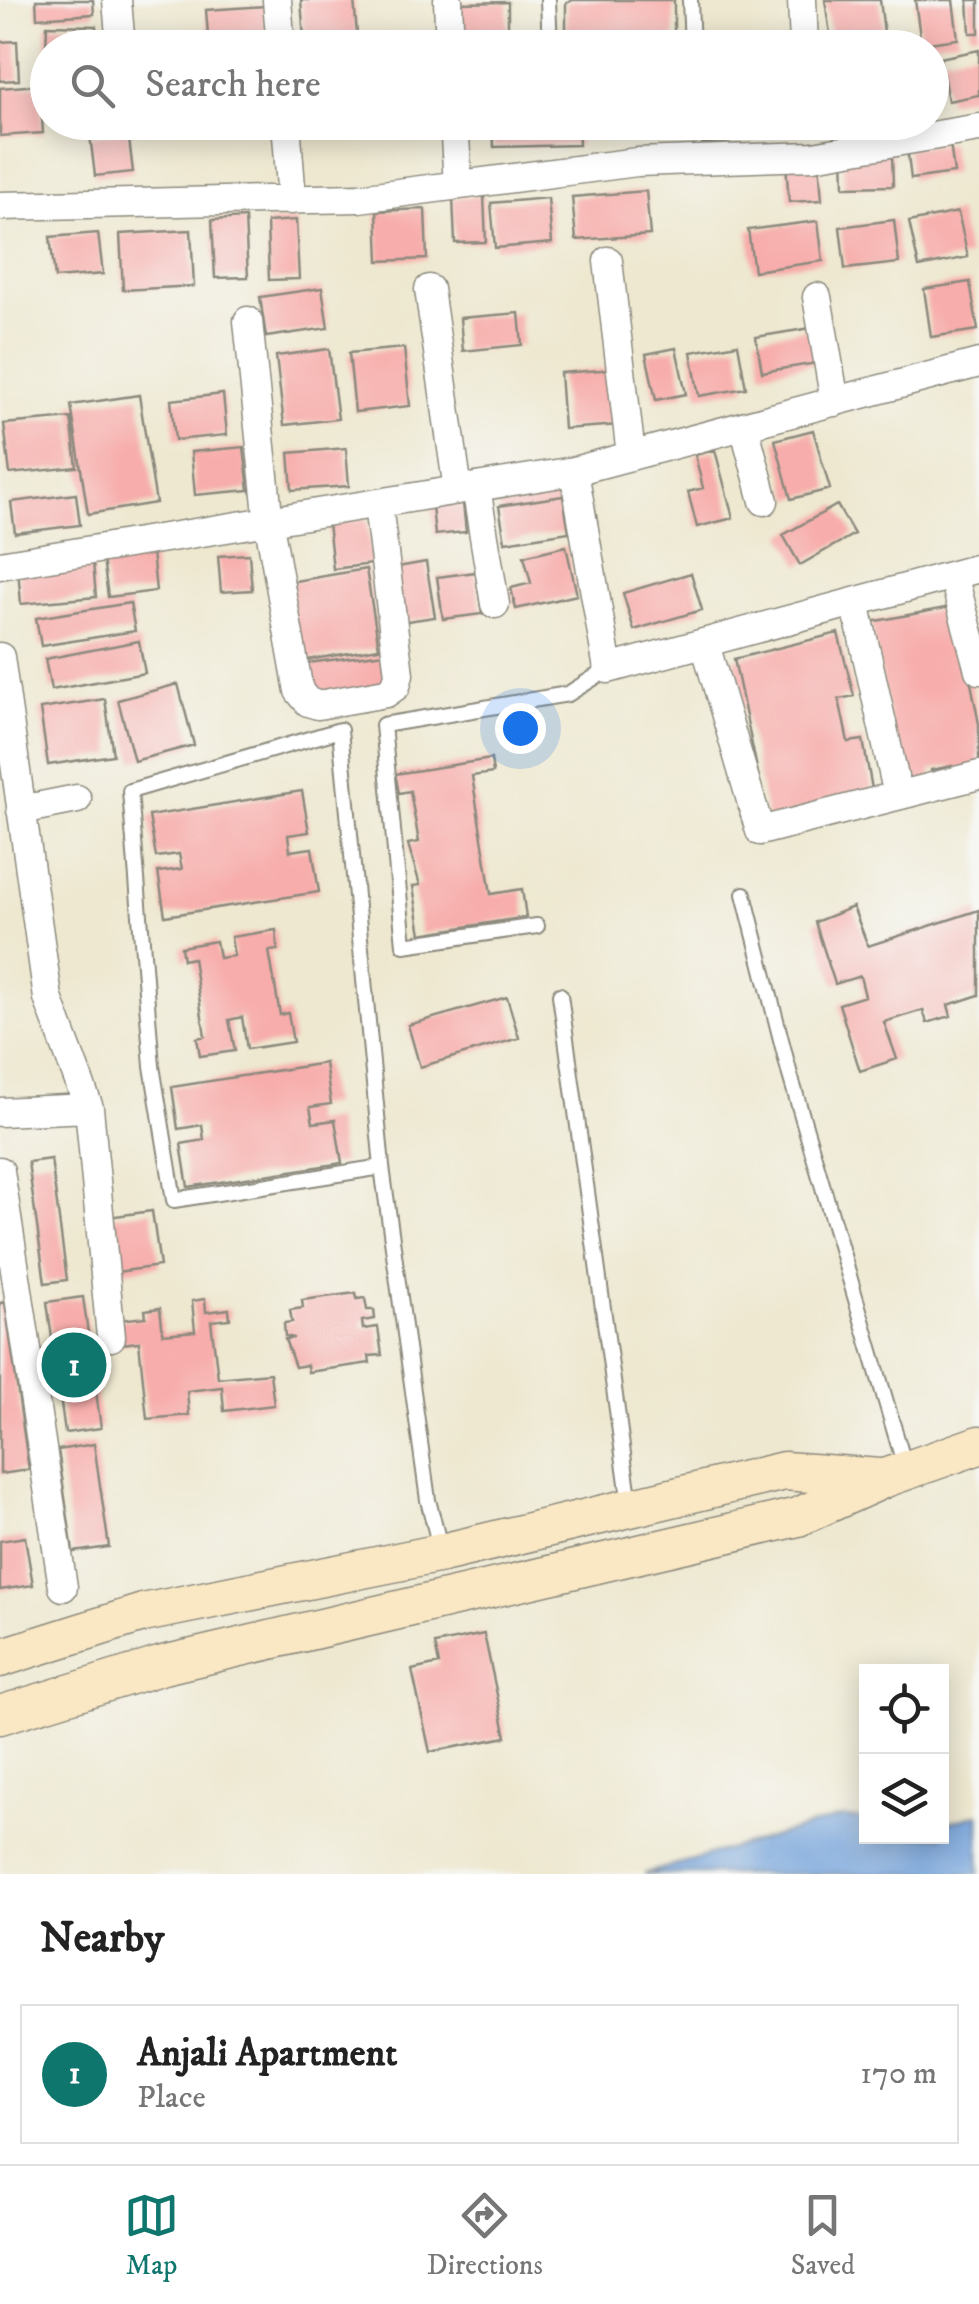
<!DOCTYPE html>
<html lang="en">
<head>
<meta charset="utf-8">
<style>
	:root { --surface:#fff; --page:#f6f6f6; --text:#222; --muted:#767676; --line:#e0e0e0; --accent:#0f766e }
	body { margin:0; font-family:"IM FELL DW Pica",serif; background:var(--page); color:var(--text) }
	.controls { position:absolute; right:30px; bottom:30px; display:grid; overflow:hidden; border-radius:0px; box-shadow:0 5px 25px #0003 }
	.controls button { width:90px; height:90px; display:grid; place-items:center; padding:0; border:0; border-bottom:2px solid var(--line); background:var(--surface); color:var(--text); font:50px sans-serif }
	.you { position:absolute; left:520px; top:728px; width:35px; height:35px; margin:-25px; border:8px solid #fff; border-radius:50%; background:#1a73e8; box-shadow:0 0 0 15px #1a73e833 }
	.badge { display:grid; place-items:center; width:65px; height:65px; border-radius:50%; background:var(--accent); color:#fff; font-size:32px; font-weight:700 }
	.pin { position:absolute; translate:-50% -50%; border:5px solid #fff; box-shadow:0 2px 10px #0006 }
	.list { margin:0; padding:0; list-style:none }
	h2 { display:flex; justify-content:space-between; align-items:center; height:130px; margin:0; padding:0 40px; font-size:42px }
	h2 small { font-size:32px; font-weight:400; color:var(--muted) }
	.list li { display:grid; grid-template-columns:65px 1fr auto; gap:30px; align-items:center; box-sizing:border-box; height:140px; margin:0 20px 20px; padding:0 20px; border:2px solid var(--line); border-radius:0px }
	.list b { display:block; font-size:38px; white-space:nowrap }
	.list p { margin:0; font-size:32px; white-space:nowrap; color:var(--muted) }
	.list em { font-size:32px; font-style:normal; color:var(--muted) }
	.icon { flex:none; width:55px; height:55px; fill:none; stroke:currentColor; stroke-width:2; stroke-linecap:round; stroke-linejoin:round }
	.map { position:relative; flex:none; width:979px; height:1874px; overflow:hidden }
	.search { position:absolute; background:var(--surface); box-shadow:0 5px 25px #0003; left:30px; right:30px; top:30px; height:110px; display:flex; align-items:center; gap:25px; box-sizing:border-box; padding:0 35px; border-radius:55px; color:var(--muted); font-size:38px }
	.sheet { height:290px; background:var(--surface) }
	nav { display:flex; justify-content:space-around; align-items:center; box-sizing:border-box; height:140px; border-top:2px solid var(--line); background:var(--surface); font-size:28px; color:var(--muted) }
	nav a { display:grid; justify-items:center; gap:5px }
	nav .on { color:var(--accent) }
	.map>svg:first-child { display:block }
	.water { fill:#71a0da; stroke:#4e6682; stroke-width:2.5 }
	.building { fill:#f7adab }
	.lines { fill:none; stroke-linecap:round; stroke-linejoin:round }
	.lane-casing { stroke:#8c8a7e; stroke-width:18 }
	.street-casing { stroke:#8c8a7e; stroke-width:31 }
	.secondary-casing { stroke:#8c8a7e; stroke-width:41 }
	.lane { stroke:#fff; stroke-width:14 }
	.street { stroke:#fff; stroke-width:28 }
	.secondary { stroke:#fae7c3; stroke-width:38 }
</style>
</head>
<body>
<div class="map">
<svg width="979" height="1874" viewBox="0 0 979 1874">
	<rect width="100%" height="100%" fill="#f6f6f2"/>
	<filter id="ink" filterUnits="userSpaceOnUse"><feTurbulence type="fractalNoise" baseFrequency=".01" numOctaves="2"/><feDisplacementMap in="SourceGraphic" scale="20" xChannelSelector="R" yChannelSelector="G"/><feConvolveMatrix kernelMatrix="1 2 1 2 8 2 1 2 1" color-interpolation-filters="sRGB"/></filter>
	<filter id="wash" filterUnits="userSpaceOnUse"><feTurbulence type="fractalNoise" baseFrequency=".0048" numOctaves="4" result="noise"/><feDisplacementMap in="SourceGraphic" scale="40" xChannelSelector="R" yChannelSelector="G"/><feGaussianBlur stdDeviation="2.25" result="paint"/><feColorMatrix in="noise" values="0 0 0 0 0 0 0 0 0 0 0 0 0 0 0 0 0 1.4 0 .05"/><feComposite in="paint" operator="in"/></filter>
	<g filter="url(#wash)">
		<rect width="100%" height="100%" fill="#eee8d0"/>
		<path class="water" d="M979 1814V1874H644L841 1817 866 1820V1836H942V1824Z"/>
		<g id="blocks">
			<path class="building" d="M36 0H93L94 14 37 18Z
				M301 0H354L357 34 304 39Z
				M573 0H674V48H566V3Z
				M825 0H880L886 48H832Z
				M915 0H953L958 39 921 44Z
				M968 0H979V33H970Z
				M508 2V43L458 44V3Z
				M265 6 268 48H209L206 10Z
				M47 25 96 26V48H46Z
				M17 41 19 80 0 81V42Z
				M979 50V95L948 101 940 58Z
				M40 85 43 133 0 136V88Z
				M493 122H578L579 145 494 147Z
				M666 122H697L698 131 667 133Z
				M701 122H725L726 142 702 143Z
				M768 122H802V134L769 136Z
				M128 131 133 172 95 176 90 135Z
				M950 143 954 173 911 179 907 148Z
				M892 153 893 186 844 187 843 154Z
				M819 162 822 200 789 202 786 164Z
				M646 191 650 235 576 240 572 197Z
				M484 196 486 242 455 243 453 198Z
				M548 198 552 243 495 248 491 203Z
				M425 209 427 259 379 261 377 211Z
				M958 212 968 257 919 267 909 222Z
				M245 218 248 277 215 278 212 220Z
				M296 220 299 279 269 280 267 222Z
				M894 220 899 263 845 269 840 227Z
				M818 221 823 261 754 271 748 230Z
				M191 230 194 286 123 290 120 234Z
				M98 233 103 274 55 278 50 237Z
				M970 282 978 330 931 337 924 289Z
				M322 288 328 328 266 337 260 297Z
				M519 313 522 345 463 351 460 318Z
				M811 328 817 363 762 372 756 337Z
				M738 344 746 388 699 396 691 352Z
				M404 348 410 406 355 412 349 353Z
				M676 348 686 394 656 400 646 354Z
				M329 349 338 419 284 425 276 356Z
				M615 369 619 425 564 429 560 373Z
				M223 394 227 435 175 440 171 400Z
				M139 395 156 503 88 514 71 405Z
				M71 418 77 467 10 474 4 424Z
				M813 430 830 489 791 499 775 440Z
				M244 447 249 490 195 495 191 452Z
				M346 448 349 486 292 490 289 453Z
				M715 450 733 518 697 527 688 492 703 488 695 455Z
				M76 494 80 525 15 533 11 502Z
				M563 496 569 532 505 542 499 506Z
				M463 503 466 532 435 535 432 507Z
				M837 505 854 534 800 565 783 535Z
				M367 519 372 564 333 569 328 523Z
				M566 546 577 595 516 609 511 588 531 583 524 556Z
				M152 552 156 591 108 597 103 558Z
				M249 554 252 590 221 592 218 556Z
				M93 562 96 597 21 604 18 569Z
				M426 562 435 617 400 622 392 568Z
				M366 569 379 648 296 662 283 583Z
				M476 572 482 614 443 619 437 577Z
				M691 573 702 610 634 630 623 593Z
				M130 603 135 631 41 646 36 618Z
				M956 606 979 724V772L954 777 952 766 931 770 933 781 903 787 871 622Z
				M838 633 854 696 839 699 848 742 863 740 872 789 768 821 734 659Z
				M139 641 145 673 51 690 45 659Z
				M385 653 390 688 312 699 308 663Z
				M178 684 194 745 134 761 118 700Z
				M105 699 113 755 48 765 40 709Z
				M491 759 493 773 472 776 491 894 522 889 526 917 421 934 413 886 420 885 408 844 419 842 410 791 399 793 395 774Z
				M302 791 309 832 288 835 290 851 312 848 319 892 165 916 158 872 182 869 179 854 156 857 149 816Z
				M853 907 868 946 979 910V995L948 1005 951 1016 927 1023 923 1010 884 1022 897 1059 860 1071 839 1004 865 996 860 976 835 984 815 922Z
				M276 930 278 950 269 951 280 1015 288 1013 293 1042 247 1049 242 1017 229 1020 235 1051 200 1056 197 1038 205 1036 193 958 183 960 181 947 216 941 219 958 234 956 231 937Z
				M507 997 519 1038 420 1067 408 1025Z
				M325 1063 331 1104 310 1107 313 1123 335 1120 342 1163 188 1187 181 1144 204 1140 202 1125 178 1129 172 1087Z
				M51 1159 67 1280 45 1283 28 1162Z
				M152 1211 160 1266 116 1272 108 1217Z
				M356 1293 357 1299 365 1298 367 1310H374L375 1319 362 1321 363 1329 378 1327 382 1355 369 1356 370 1363 308 1372 307 1365 295 1367 285 1339 294 1338 285 1336 284 1323 292 1322 290 1310 303 1308 302 1300Z
				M83 1297 101 1428 65 1433 47 1302Z
				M205 1299 206 1312 229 1309 230 1319 211 1321 218 1378 270 1373 274 1405 224 1411 222 1387 187 1391 189 1415 147 1419 139 1342 121 1344 118 1320 146 1317 145 1310 160 1308 163 1334 195 1331 192 1301Z
				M5 1302 29 1470 0 1474V1303Z
				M94 1444 109 1547 73 1552 58 1450Z
				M25 1537 33 1585 0 1590V1541Z
				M484 1634 506 1737 430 1752 412 1670 439 1664 435 1644Z"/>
		</g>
	</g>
	<g filter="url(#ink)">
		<use href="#blocks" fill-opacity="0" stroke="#8c8a7e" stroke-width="2.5"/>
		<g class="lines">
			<g class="lane-casing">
				<path id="lane" d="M548 0 550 48
					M690 0 692 48
					M744 894 790 1075 906 1470
					M537 926 404 945 383 725 568 694 608 669
					M560 995 630 1505
					M382 1167 174 1200 152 1066 130 791 340 730 382 1167 428 1500 441 1551"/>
			</g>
			<g class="street-casing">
				<path id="street" d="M117 0 121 48
					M277 0 281 48
					M448 0 450 48
					M802 0 804 44
					M286 122 292 200
					M454 122 458 184
					M0 206 359 198 637 162 813 156 979 128
					M608 261 631 455
					M429 289 458 490
					M817 297 835 402
					M248 321 269 524 299 691 308 702 318 705 386 693 396 686 399 674 378 505
					M744 426 764 501
					M574 471 608 669 979 568
					M476 487 495 604
					M0 565 574 471 979 363
					M953 575 979 670
					M855 602 898 795
					M705 644 760 831 979 775
					M0 657 48 998 89 1108 111 1337
					M21 810 77 799
					M0 1112 89 1108
					M0 1171 63 1587"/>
			</g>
			<g class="secondary-casing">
				<path id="secondary" d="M0 1658 143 1613 442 1553 784 1471 880 1478
					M0 1715 163 1665 798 1517 885 1478 979 1445"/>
			</g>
			<use href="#lane" class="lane"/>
			<use href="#street" class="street"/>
			<use href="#secondary" class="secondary"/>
		</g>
	</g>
</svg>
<div class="controls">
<button><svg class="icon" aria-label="locate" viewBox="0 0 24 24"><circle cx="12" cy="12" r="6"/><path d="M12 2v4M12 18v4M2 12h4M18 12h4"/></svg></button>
<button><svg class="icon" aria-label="layers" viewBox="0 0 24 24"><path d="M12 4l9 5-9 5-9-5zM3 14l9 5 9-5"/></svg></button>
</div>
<div class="you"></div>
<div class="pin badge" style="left:74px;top:1365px">1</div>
<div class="search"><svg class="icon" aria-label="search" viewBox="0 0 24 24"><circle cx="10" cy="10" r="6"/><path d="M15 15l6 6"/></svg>Search here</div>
</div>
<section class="sheet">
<h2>Nearby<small></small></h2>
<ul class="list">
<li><span class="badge">1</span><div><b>Anjali Apartment</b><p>Place</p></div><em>170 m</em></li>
</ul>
</section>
<nav>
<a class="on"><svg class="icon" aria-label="map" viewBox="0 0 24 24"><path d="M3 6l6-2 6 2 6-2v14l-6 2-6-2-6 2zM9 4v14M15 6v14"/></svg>Map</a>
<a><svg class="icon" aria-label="directions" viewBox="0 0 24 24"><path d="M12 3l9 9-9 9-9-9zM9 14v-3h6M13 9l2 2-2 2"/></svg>Directions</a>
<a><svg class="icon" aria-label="saved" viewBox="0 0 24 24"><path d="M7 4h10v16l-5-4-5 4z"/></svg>Saved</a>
</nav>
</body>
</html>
